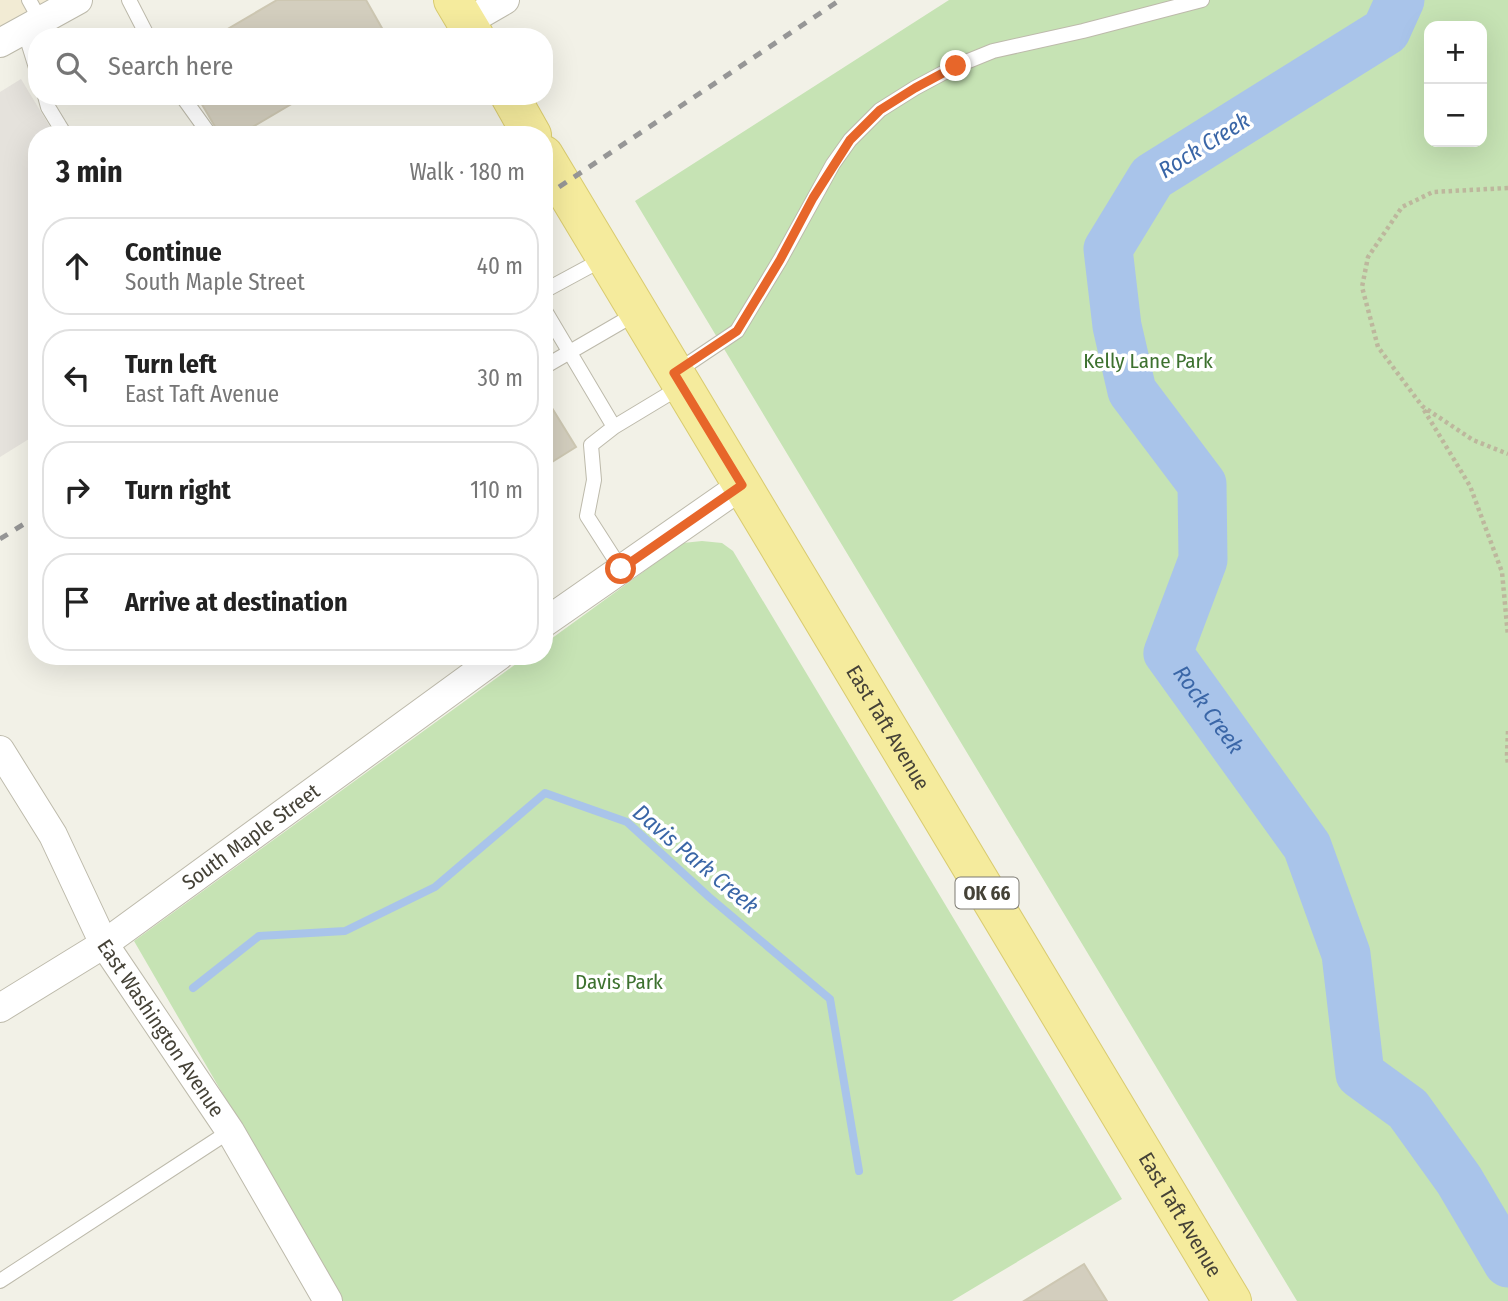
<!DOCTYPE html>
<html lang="en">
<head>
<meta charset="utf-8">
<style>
	:root { --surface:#fff; --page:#f6f6f6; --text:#222; --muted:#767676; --line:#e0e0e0 }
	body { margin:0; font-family:"Fira Sans Condensed",sans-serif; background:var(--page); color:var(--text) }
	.controls { position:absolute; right:21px; top:21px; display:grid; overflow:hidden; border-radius:14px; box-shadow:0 7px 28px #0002 }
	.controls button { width:63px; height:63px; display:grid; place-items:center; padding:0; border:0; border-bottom:2px solid var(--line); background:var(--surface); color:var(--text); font:35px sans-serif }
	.stop { position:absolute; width:21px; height:21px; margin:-16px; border:5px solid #e7662a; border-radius:50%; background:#fff }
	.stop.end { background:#e7662a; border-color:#fff; box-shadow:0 2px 7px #0008 }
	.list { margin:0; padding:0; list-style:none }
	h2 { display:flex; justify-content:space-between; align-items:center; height:91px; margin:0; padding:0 28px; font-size:30px }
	h2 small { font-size:23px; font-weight:400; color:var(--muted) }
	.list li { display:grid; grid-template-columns:46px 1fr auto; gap:21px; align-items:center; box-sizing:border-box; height:98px; margin:0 14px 14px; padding:0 14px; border:2px solid var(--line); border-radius:28px }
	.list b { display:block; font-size:26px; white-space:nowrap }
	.list p { margin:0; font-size:23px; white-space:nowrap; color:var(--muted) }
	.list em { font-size:23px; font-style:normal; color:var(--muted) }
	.icon { flex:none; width:38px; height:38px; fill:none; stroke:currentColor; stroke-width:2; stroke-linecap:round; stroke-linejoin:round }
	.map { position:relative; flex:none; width:1508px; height:1301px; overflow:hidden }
	.search { position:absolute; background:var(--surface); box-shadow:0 7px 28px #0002; left:28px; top:28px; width:525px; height:77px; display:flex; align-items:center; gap:18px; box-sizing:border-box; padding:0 24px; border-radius:28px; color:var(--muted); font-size:26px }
	.panel { position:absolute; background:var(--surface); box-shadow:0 7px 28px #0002; left:28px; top:126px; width:525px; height:539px; border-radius:28px }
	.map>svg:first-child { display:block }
	.commercial { fill:#f2ebd4 }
	.industrial { fill:#e5e2dc }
	.green { fill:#c6e3b4; fill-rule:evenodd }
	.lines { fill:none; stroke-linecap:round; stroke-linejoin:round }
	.stream { stroke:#a9c4ea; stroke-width:8 }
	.river { stroke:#a9c4ea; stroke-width:49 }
	.building { fill:#d3cebe; stroke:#cdc7b2; stroke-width:2 }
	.lane-casing { stroke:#bdbaab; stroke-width:16 }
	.street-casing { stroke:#bdbaab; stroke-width:30 }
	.primary-casing { stroke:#d9cb6f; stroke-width:40 }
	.path { stroke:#bdb79d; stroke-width:4.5; stroke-dasharray:3.5 3.5; stroke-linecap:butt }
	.lane { stroke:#fff; stroke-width:14 }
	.street { stroke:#fff; stroke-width:28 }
	.primary { stroke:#f5eb9d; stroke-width:38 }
	.rail { stroke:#969696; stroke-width:5; stroke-dasharray:9 9; stroke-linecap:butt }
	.route { stroke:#e7662a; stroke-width:9 }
	.labels { text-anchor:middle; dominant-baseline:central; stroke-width:7; stroke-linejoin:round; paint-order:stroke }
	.shield { fill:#fff; stroke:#7d7b73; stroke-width:2 }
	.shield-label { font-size:19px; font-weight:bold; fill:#454237 }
	.park-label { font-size:21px; fill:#3d712f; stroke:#fff }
	.street-label { font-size:21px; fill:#454237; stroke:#fff }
	.water-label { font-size:23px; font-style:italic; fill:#3a66a7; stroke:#fff }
</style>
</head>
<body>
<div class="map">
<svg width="1508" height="1301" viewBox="0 0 1508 1301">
	<rect width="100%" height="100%" fill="#f2f1e7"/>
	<path class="commercial" d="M0 0H48L0 28Z"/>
	<path class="industrial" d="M21 79 55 135H37V434L0 457V92Z"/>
	<path class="green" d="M949 0H1508V1301H1297L635 201ZM1429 26H1482V142H1429Z
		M702 541 722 543 733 551 1122 1199 952 1301H343L134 941 527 656H544V644L683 543Z"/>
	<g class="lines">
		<path class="stream" d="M193 988 259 936 345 931 435 887 545 793 627 822 709 897 830 999 859 1171"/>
		<path class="river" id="s1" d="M1400 0 1386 31 1152 177 1108 249 1117 326 1132 391 1202 484 1203 560 1168 653 1307 846 1346 954 1360 1074 1408 1109 1459 1180 1508 1263"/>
	</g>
	<path class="building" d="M277 0H366L387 37H214Z
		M197 96H305L239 135H220Z
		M544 395 576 447 544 467Z
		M1084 1264 1107 1301H1024Z"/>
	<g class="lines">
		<g class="lane-casing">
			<path id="lane" d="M29 0 40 20
				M129 0 148 37
				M24 29 37 71
				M45 96 48 107 65 135
				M182 96 210 135
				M544 291 605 258
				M544 309 614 427
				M544 367 637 313
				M676 372 737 331 780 260 833 164 850 140 880 110 915 88 956 66 993 51 1083 31 1202 0
				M621 569 587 516 594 480 591 445 614 427 682 386
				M0 1281 230 1131"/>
		</g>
		<g class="street-casing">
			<g id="street">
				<path d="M467 22 505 0"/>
				<path d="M0 43 78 0"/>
				<path d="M544 623 742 485"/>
				<path id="s2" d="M0 750 53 835 104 944 230 1131 328 1301"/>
				<path id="s3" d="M0 1008 104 944 499 656"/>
			</g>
		</g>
		<g class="primary-casing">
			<g id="primary">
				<path d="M453 0 475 37"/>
				<path d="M510 96 532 135"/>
				<path id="s4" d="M544 155 1232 1301"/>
			</g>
		</g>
		<path class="path" d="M1508 188 1433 192 1402 207 1368 257 1362 287 1378 347 1422 406 1473 440 1508 454
			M1424 410 1470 486 1502 572 1508 636
			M1508 731 1507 755 1508 765"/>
		<use href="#lane" class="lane"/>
		<use href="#street" class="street"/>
		<use href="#primary" class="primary"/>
		<path class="rail" d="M544 197 840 0
			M0 539 37 516"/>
	</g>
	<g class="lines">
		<path class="route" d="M621 569 742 485 674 373 737 331 780 260 813 198 850 140 880 110 915 88 956 66"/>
	</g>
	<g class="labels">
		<rect class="shield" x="955.5" y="877.5" width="63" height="31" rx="5"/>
		<g class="shield-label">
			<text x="987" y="893">OK 66</text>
		</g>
		<g class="park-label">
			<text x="1148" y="361">Kelly Lane Park</text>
			<text x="619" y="982">Davis Park</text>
		</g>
		<g class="street-label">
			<text stroke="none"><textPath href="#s4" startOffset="668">East Taft Avenue</textPath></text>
			<text stroke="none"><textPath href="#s3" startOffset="304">South Maple Street</textPath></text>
			<text stroke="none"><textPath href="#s2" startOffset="322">East Washington Avenue</textPath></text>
			<text stroke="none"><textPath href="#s4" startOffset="1236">East Taft Avenue</textPath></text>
		</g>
		<g class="water-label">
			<text transform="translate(1204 145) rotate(-32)">Rock Creek</text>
			<text stroke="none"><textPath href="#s1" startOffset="900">Rock Creek</textPath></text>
			<text transform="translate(696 859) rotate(40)">Davis Park Creek</text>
		</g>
	</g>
</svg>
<div class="controls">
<button>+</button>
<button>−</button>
</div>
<div class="stop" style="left:621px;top:569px"></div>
<div class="stop end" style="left:956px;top:66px"></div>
<div class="search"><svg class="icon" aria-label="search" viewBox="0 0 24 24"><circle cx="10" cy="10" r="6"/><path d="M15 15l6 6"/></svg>Search here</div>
<section class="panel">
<h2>3 min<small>Walk · 180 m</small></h2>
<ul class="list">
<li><svg class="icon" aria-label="ahead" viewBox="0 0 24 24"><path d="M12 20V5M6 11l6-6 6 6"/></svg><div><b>Continue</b><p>South Maple Street</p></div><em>40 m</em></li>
<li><svg class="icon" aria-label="left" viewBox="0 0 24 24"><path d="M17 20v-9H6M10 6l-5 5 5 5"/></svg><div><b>Turn left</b><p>East Taft Avenue</p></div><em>30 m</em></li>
<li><svg class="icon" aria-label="right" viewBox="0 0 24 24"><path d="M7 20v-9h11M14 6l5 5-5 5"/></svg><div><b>Turn right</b></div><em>110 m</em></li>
<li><svg class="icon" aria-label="arrive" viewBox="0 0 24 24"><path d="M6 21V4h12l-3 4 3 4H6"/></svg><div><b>Arrive at destination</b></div></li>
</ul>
</section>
</div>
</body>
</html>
